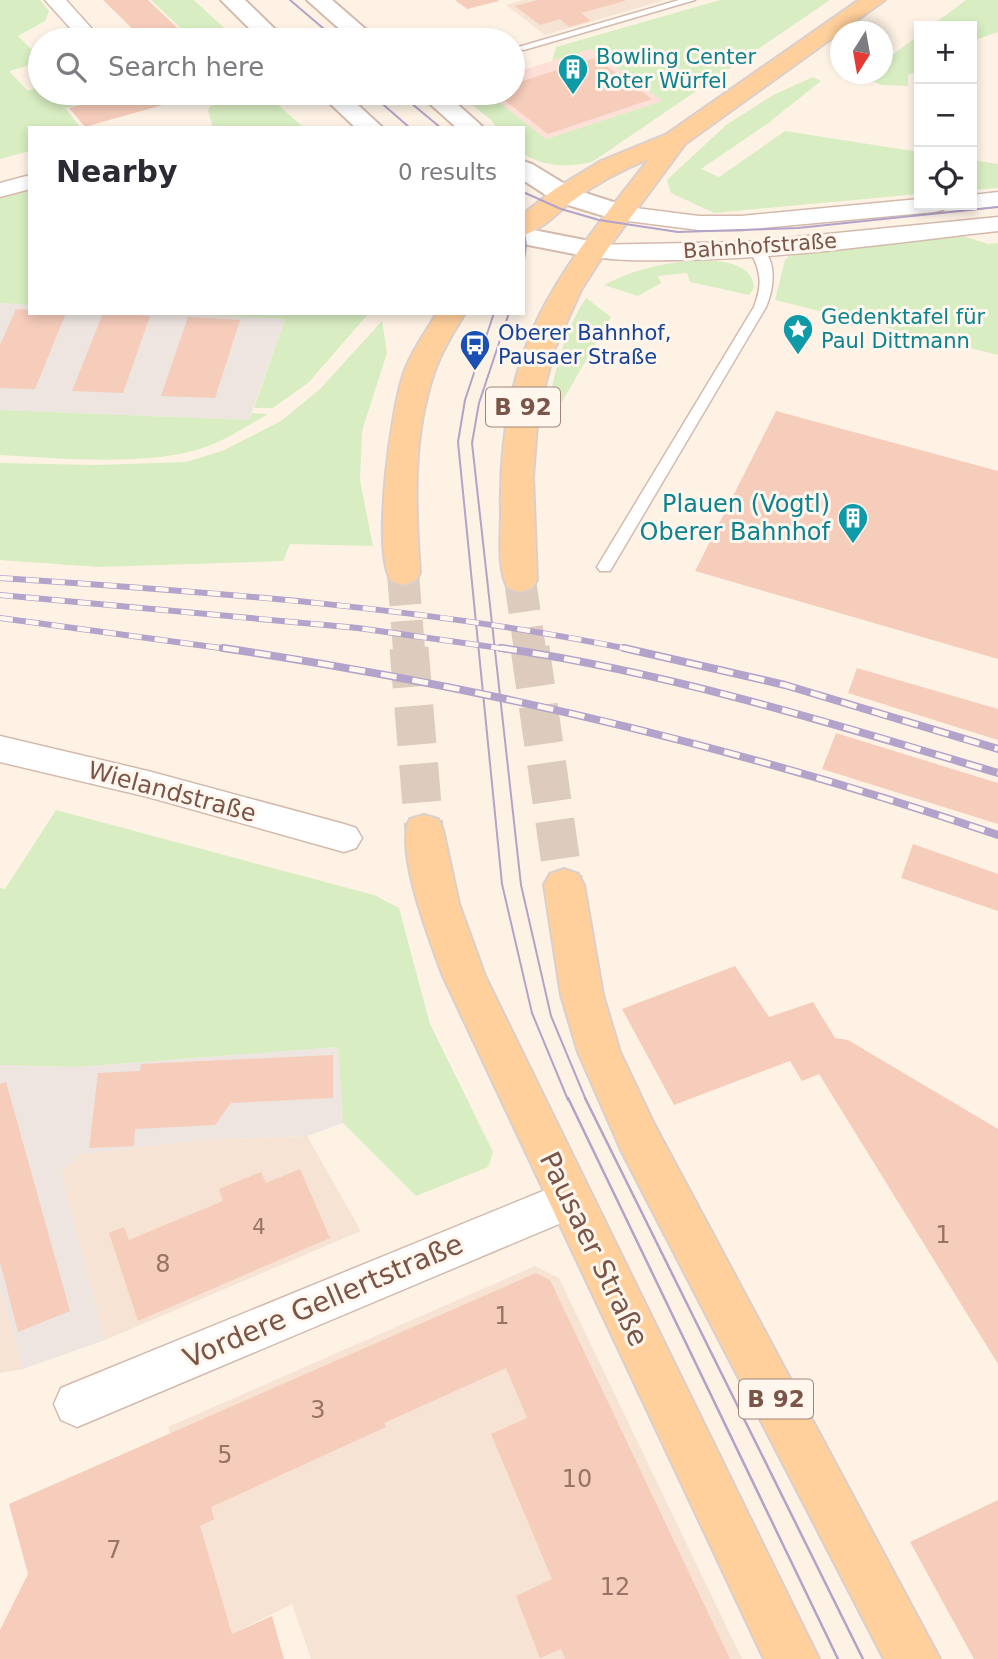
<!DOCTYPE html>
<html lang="en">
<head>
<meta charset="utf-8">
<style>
	:root { --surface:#fff; --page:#f7f7f7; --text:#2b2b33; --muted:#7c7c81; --line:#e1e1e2 }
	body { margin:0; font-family:"DejaVu Sans",sans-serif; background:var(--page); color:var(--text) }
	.controls { position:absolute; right:21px; top:21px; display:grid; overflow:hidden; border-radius:0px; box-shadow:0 4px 10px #0003 }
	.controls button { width:63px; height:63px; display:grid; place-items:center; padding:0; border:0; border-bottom:2px solid var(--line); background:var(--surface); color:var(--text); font:35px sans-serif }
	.compass { position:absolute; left:830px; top:21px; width:63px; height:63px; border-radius:50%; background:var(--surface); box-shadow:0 4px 10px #0003; rotate:191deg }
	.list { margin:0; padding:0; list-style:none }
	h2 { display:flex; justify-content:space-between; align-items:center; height:91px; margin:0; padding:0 28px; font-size:30px }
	h2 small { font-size:23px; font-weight:400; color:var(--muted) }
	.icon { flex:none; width:38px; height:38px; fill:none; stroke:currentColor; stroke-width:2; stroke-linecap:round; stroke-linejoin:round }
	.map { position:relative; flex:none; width:998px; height:1659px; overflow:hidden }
	.search { position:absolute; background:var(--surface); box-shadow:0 4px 10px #0003; left:28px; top:28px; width:497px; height:77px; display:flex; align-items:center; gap:18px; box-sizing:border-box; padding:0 24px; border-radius:38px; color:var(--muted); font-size:26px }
	.panel { position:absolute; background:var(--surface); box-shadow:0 4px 10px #0003; left:28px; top:126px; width:497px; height:189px; border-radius:0px }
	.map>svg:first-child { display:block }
	.residential { fill:#f6e3d3 }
	.commercial { fill:#ffe0d8 }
	.industrial { fill:#eee5e0 }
	.green { fill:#d8edc2 }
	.building { fill:#f6ccbb }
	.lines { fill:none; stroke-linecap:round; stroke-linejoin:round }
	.primary-tunnel-far1 { stroke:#ddcbbe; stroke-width:32; stroke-dasharray:32 16; stroke-linecap:butt }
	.primary-tunnel { stroke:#ddcbbe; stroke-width:39; stroke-dasharray:39 19; stroke-linecap:butt }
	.service-casing { stroke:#d4baad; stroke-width:3 }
	.minor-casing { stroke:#d4baad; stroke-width:3 }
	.tertiary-casing { stroke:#d4baad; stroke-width:4 }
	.primary-casing { stroke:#dacfcc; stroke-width:4 }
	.service { fill:#fff; fill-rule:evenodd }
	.minor { fill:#fff; fill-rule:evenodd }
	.tertiary { fill:#fff; fill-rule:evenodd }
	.primary { fill:#ffd09b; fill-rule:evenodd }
	.tram-far1 { stroke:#b3a2c9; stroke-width:2 }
	.tram { stroke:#b3a2c9; stroke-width:2.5 }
	.rail-far1-casing { stroke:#b3a2c9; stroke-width:6 }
	.rail-casing { stroke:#b3a2c9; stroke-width:8 }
	.rail-far1 { stroke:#fff6ed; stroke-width:4.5; stroke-dasharray:13; stroke-linecap:butt }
	.rail { stroke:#fff6ed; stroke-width:5; stroke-dasharray:16; stroke-linecap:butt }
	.labels { text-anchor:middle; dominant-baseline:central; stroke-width:6; stroke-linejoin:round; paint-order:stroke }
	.far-culture-label { font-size:21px; fill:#0d838f; stroke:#fff6ed; text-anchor:start }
	.far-street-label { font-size:21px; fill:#7a5548; stroke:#fff6ed }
	.far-transit-label { font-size:21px; fill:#164399; stroke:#fff6ed; text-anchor:start }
	.number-label { font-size:21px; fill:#997365 }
	.shield { fill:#fff6ed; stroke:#a2857a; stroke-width:2 }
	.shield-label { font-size:23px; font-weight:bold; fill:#7a5548 }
	.culture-label { font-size:24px; fill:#0d838f; stroke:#fff6ed; text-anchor:end }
	.street-label { font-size:24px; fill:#7a5548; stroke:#fff6ed }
	.near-number-label { font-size:24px; fill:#997365 }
	.near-street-label { font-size:28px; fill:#7a5548; stroke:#fff6ed }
</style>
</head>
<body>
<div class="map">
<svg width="998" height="1659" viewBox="0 0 998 1659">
	<rect width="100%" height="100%" fill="#fef2e5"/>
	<path class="residential" d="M522 0H665L545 35 506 5Z
		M307 1136 361 1231 105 1340 61 1173 80 1154 203 1140Z
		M535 1266 559 1278 742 1659H311L292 1604 232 1634 168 1427Z
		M0 1289 23 1369 0 1373Z"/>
	<path class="commercial" d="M591 49 663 101 546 139 490 95 471 101 461 93H513V73Z"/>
	<path class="industrial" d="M0 303 30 305V313H175L285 319 249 420 0 410Z
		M338 1047 343 1123 307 1136 203 1140 81 1154 61 1173 105 1340 23 1369 0 1289V1065L76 1067Z"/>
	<path class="green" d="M0 0H40L49 11 45 21 18 36 40 58V62L9 71 28 91 40 87V93H120L65 108 81 128H30V151L0 159Z
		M151 0H194L237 40H176L189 36Z
		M720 0H830L592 162C566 168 546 167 523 154V128H497L491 120 457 93 471 101 490 95 546 139 662 101 591 49 552 61 556 47Z
		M966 0H998V32L972 41V26H931Z
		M919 35V71L908 75V86L881 85 862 77 867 74H883V62Z
		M813 77 821 81 767 124 701 169 719 177 785 131 919 152V194L714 213 671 193 667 180 726 125 773 95Z
		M251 93 266 94 304 128H213L208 111 210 106Z
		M972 160 998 164V188L972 190Z
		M30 190V305L0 303V199Z
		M960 235 988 244 998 243V355L775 300 785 260 792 253Z
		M705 260C724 261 753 264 754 288L749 295 690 282 687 273 658 276 661 283 638 296 604 285C636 268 668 262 705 260Z
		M586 298 611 317 548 426 544 425C553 382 561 335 586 298Z
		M175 313H369L309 382 273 408H254L285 319Z
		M382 321 387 353 362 431 360 480 373 546 290 544 283 561 98 567 0 560V463L95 465 186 462 222 451 281 421 320 389Z
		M0 410 249 420 252 413 268 414C249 425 231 437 211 445 153 468 62 458 0 455Z
		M56 810 374 895 399 908 430 1024 493 1152 488 1167 416 1196 343 1123 338 1047 76 1067 0 1065V888L5 889Z"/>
	<path class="building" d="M103 0H148L187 37 173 40H144Z
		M455 0H498L499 1 467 9Z
		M538 0H625V1L581 13 591 21 569 27 560 19 540 25 515 6Z
		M595 58 652 99 548 134 495 93H513V84Z
		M124 93H200L201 94 85 127 69 108Z
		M16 309 30 310V313H66L35 389 0 388V345Z
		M103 313 150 316 123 393 72 391Z
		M188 317 240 320 215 398 161 396Z
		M776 411 998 471V659L695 571Z
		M857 668 998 709V740L848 693Z
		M836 733 998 783V824L822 769Z
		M913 844 998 874V911L901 878Z
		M735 966 769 1017 813 1002 835 1038 848 1040 998 1129V1364L819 1074 802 1081 790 1061 674 1105 622 1009Z
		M333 1055V1098L231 1103 215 1125 135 1129 134 1146 89 1148 98 1073 140 1071 141 1064Z
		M6 1082 70 1311 18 1332 0 1262V1084Z
		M300 1169 330 1238 138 1321 109 1233 124 1227 129 1240 223 1201 219 1189 261 1172 266 1183Z
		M536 1273 550 1280 730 1659H565L561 1649 540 1658 516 1596 552 1579 491 1434 527 1418 506 1368 384 1423 386 1427 211 1507 214 1519 200 1526 232 1634 272 1616 284 1659H0V1630L28 1574 9 1504Z
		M998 1500V1659H974L910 1542Z"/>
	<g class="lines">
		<path class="primary-tunnel-far1" d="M403 573 409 650
			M520 580 530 650"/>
		<path class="primary-tunnel" d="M409 648 424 830
			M530 648 564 885"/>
		<g class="service-casing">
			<path id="service" d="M679 0H695L524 50 515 48Z
				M755 245C779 255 774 288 766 307L610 571H600L597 567 754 307C763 283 761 271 749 249Z"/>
		</g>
		<g class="minor-casing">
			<path id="minor" d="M45 0H66L102 40H81Z
				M30 175V189L0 197V183Z
				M998 192V206L972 209 962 205H972V195Z
				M919 199V205H946L943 210 934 212 741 230H699L620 220 611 218 608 213 611 208 620 206 699 216H741Z
				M998 217V231C891 243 785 259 677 260 648 260 615 262 586 255L583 250 586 245 746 242Z
				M0 736 148 771 344 824 356 828 362 838 356 848 344 852 148 797 0 762Z
				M570 1180 585 1185 591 1199 585 1213 77 1427 61 1420 54 1404 61 1388Z"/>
		</g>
		<g class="tertiary-casing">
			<path id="tertiary" d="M221 0H245L286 40H261Z
				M307 0H332L378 40H352Z
				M319 93H345L383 128H356Z
				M418 93H445L484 128H457Z
				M523 161 532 164 573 189 629 207 633 213 629 219 620 221 555 201 523 180Z
				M523 228 605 244 609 250 605 256 595 258 523 244Z"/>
		</g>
		<g class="primary-casing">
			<path id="primary" d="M859 0H885L685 144 606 251 581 290 555 348 538 412 533 477 537 580 532 588 520 592 508 588C497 569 501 537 501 515 499 436 513 356 554 289 581 243 616 202 649 159 621 170 596 184 572 201 557 213 542 230 523 235V214L555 189 601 161 667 134Z
				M437 313H465C454 332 442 349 435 370 412 434 415 506 420 573L415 581 403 585 391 581C372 549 391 407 405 370 413 349 426 332 437 313Z
				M424 815 438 819 443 830 459 904 485 976 819 1659H764L443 976C431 943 394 850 410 819Z
				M564 869 578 874 584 885 603 995 620 1052 654 1124 940 1659H884L622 1152 578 1052 561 995 544 885 550 874Z"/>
		</g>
		<use href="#service" class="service"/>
		<use href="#minor" class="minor"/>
		<use href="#tertiary" class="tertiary"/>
		<use href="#primary" class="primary"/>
		<path class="tram-far1" d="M290 0 337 40
			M370 93 410 128
			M399 93 441 128
			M523 192 561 209 599 220 678 232 798 228 998 207
			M523 227 526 245 523 268
			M494 313 465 400 458 442 502 884 532 1013 568 1100
			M509 313 479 403 472 443 521 885 551 1016 586 1100"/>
		<path class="tram" d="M568 1098 838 1659
			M585 1098 863 1659"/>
		<g class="rail-far1-casing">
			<path id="rail-far1" d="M0 578C211 592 425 607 633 650
				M0 595 358 628 513 650
				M0 618 235 650"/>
		</g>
		<g class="rail-casing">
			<path id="rail" d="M223 648C488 687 745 749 998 835
				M501 648C671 673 834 724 998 773
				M624 648 785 685 998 749"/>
		</g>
		<use href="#rail-far1" class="rail-far1"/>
		<use href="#rail" class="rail"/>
	</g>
	<defs>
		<g id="building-pin" transform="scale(1.575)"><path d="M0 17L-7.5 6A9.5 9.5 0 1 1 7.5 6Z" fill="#0f9aa8" stroke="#fff6ed"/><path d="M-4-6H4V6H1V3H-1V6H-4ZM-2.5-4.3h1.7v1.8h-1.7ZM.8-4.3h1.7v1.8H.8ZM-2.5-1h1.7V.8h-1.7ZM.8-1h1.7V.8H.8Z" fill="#fff"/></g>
		<g id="sight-pin" transform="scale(1.575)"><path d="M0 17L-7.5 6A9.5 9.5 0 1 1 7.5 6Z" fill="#0f9aa8" stroke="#fff6ed"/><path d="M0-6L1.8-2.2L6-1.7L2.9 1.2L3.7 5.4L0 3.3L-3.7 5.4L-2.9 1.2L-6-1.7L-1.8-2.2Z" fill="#fff"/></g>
		<g id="bus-pin" transform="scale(1.575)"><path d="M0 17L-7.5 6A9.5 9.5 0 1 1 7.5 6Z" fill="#1a4fb4" stroke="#fff6ed"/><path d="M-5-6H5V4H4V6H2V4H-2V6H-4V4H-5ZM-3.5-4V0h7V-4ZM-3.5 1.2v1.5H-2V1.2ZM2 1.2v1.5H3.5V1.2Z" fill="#fff"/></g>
	</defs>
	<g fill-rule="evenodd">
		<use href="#building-pin" x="573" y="69"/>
		<use href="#sight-pin" x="798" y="329"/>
		<use href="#bus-pin" x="475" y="345"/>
		<use href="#building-pin" x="853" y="518"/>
	</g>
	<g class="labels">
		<g class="far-culture-label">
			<text x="596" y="57">Bowling Center<tspan x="596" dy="24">Roter Würfel</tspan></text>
			<text x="821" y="317">Gedenktafel für<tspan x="821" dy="24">Paul Dittmann</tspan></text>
		</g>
		<g class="far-street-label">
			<text transform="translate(760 246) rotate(-4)">Bahnhofstraße</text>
		</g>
		<g class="far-transit-label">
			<text x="498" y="333">Oberer Bahnhof,<tspan x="498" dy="24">Pausaer Straße</tspan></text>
		</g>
		<g class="number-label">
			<text x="259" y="1227">4</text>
		</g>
		<g class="shield">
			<rect x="486" y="387.5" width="74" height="39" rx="5"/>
			<rect x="739" y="1379.5" width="74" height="39" rx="5"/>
		</g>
		<g class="shield-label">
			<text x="523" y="407">B 92</text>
			<text x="776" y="1399">B 92</text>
		</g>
		<g class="culture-label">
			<text x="830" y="504">Plauen (Vogtl)<tspan x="830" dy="28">Oberer Bahnhof</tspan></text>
		</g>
		<g class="street-label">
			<text transform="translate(172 792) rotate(15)">Wielandstraße</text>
		</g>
		<g class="near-number-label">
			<text x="943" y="1235">1</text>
			<text x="163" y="1264">8</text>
			<text x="502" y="1316">1</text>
			<text x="318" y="1410">3</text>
			<text x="225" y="1455">5</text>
			<text x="577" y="1479">10</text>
			<text x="114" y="1550">7</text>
			<text x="615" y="1587">12</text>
		</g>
		<g class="near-street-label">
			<text transform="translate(594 1249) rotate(64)">Pausaer Straße</text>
			<text transform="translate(323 1301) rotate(-23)">Vordere Gellertstraße</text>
		</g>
	</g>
</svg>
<div class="controls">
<button>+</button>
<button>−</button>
<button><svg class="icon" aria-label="locate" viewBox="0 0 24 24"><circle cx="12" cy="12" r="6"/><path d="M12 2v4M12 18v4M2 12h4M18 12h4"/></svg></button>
</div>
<svg class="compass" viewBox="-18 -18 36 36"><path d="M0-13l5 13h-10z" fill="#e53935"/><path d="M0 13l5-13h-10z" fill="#7c7c81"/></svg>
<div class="search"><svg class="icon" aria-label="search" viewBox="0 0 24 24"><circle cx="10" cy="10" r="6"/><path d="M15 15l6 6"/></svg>Search here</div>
<section class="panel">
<h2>Nearby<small>0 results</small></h2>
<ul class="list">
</ul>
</section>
</div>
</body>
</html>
